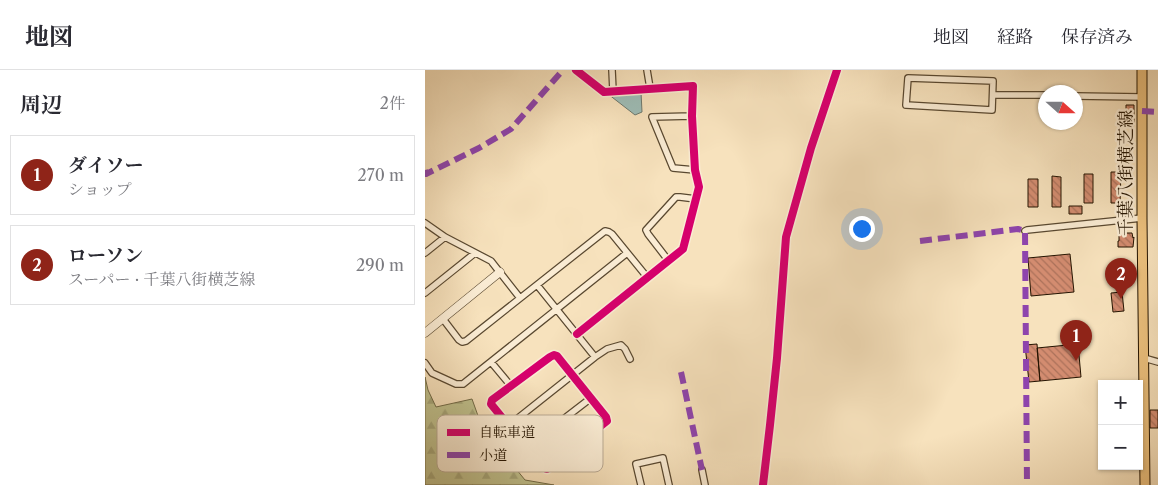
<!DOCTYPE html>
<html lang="ja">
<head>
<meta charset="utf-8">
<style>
	:root { --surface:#fff; --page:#f2f2f3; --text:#2b2b33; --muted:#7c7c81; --line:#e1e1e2; --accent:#8f2418 }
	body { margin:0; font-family:"Libre Caslon Text","Noto Serif JP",serif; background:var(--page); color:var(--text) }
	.controls { position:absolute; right:15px; bottom:15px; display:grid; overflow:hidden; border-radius:0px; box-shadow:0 1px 4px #0004 }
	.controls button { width:45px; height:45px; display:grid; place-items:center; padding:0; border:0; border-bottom:1px solid var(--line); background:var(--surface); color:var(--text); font:25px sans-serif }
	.compass { position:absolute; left:613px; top:15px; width:45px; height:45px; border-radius:50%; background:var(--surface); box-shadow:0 1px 4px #0004; rotate:111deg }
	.you { position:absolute; left:436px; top:158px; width:18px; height:18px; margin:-12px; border:4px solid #fff; border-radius:50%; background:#1a73e8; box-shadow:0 0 0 8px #1a73e833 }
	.badge { display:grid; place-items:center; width:32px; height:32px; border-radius:50%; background:var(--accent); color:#fff; font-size:16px; font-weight:700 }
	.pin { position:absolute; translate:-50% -41px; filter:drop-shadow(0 1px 2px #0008) }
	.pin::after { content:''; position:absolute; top:26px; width:18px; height:15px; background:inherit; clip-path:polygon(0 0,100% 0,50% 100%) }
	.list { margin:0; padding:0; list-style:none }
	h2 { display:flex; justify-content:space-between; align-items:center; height:65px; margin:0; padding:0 20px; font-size:21px }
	h2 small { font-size:16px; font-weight:400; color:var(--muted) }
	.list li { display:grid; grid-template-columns:32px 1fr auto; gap:15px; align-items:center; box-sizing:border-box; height:80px; margin:0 10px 10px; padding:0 10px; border:1px solid var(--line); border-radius:0px }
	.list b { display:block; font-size:19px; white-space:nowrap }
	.list p { margin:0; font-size:16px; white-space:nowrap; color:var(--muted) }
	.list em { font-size:16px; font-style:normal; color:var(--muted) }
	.map { position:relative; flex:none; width:733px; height:415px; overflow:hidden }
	header { display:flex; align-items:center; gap:30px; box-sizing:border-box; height:70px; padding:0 25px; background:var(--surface); border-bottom:1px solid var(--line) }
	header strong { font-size:24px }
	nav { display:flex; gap:28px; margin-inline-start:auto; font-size:18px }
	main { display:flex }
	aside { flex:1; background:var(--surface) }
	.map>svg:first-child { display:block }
	.forest { fill:url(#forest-firs); stroke:#726b48 }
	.water { fill:#9ebdb7; stroke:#6d796e }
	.building { fill:url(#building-back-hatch); stroke:#241401 }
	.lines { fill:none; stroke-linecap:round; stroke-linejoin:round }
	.minor-casing { stroke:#594830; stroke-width:8 }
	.tertiary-casing { stroke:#594830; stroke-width:9 }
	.primary-casing { stroke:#241401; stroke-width:11 }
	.minor { stroke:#faecd4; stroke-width:5.5 }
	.tertiary { stroke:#faecd4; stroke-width:8 }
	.primary { stroke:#ecc17e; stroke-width:9 }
	.quiet { stroke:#8e44ad; stroke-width:6; stroke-dasharray:12 6; stroke-linecap:butt }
	.cycleway-casing { stroke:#faecd4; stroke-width:11 }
	.cycleway { stroke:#d6006c; stroke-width:8 }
	.labels { text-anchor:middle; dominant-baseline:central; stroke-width:4.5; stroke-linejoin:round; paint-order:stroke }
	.street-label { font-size:18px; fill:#241401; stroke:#faecd4 }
	.key { fill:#faecd4; stroke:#baab95; stroke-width:1 }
	.key-label { font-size:14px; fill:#241401 }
</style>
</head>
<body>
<header>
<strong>地図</strong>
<nav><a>地図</a><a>経路</a><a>保存済み</a></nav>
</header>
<main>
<aside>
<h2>周辺<small>2件</small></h2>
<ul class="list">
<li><span class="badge">1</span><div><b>ダイソー</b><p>ショップ</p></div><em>270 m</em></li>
<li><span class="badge">2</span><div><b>ローソン</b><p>スーパー · 千葉八街横芝線</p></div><em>290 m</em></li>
</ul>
</aside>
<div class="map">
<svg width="733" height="415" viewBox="0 0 733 415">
	<defs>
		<pattern id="forest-firs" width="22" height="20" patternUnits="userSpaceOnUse" patternTransform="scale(1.25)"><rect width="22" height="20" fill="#c0c28f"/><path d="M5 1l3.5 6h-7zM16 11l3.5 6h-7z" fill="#a5a67a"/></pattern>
		<pattern id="building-back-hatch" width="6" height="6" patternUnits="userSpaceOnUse" patternTransform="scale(1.25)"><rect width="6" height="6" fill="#d38c70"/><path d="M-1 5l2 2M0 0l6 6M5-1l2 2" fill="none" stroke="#ab715a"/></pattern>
	</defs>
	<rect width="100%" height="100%" fill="#f7e2bd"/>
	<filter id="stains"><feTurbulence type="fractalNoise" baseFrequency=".004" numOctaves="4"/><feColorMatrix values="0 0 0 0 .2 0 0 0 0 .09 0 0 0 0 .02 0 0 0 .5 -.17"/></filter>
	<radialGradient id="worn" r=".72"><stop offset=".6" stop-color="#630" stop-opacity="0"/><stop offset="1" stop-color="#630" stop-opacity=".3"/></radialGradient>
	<path class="forest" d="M0 307 3 320 11 337 47 329 57 357 100 410 129 415H0Z"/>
	<path class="water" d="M216 22 217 42 210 45 183 24Z"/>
	<path class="building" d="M701 35H709V56H701Z
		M686 102H696L695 133H686Z
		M659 104H668V133H659Z
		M627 106 636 107V137H627Z
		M603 109H613V137H603Z
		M644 136H657V144H644Z
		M694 163H707L708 168 709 167 708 177H693V171H694Z
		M645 184 649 222 606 226 603 188Z
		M697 222 699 241 688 242 686 223Z
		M612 274 615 311 604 312 600 275Z
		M653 274 656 307 615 311 612 278Z
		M725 340H733V358H725Z"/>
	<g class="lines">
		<g class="minor-casing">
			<path id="minor" d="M151 0 179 22 268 16 267 46 270 100 274 117 258 179 152 264
				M187 0 188 21
				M222 0 225 18
				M483 8 568 11 567 40 481 35Z
				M568 25H620
				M650 26 717 27
				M267 46 227 47 248 98 270 100
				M0 153 20 167 66 191 95 228
				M600 161 602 160 717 148
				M0 183 20 167
				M243 190 223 164 221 160 251 127H255L271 129
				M112 215 170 287
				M0 223 50 183
				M18 249 34 270 37 272 41 271 180 161 184 162 187 164 222 207
				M129 285 132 286 181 347 182 351 122 399 117 397 66 334 67 330 125 287Z
				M719 288 733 292
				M66 292 86 316
				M0 293 7 303 31 314H38L202 183
				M83 356 170 287 182 279 196 275 200 279 205 289
				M101 378 166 328
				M277 400 280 415
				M216 415 211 394 238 388 244 415
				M338 415 345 355 352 288 361 167 386 78 412 0"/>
		</g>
		<g class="tertiary-casing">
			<path id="tertiary" d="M0 263 75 202"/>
		</g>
		<g class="primary-casing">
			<path id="primary" d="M717 0V148L720 415"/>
		</g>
		<use href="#minor" class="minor"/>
		<use href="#tertiary" class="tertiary"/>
		<use href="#primary" class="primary"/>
		<path class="quiet" d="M717 41 733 42
			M0 100 1 104 54 78 86 59 138 0
			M495 171 593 159 600 161 602 415
			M256 302 277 400"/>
		<g class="cycleway-casing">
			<path id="cycleway" d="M151 0 179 22 268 16 267 46 270 100 274 117 258 179 152 264
				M129 285 132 286 181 347 182 351 122 399 117 397 66 334 67 330 125 287Z
				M338 415 345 355 352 288 361 167 386 78 412 0"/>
		</g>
		<use href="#cycleway" class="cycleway"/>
	</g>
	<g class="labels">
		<g class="street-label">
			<text transform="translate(701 103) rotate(-90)">千葉八街横芝線</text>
		</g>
	</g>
	<rect x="12" y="345" width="166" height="57" rx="8" class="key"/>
	<rect x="22" y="359" width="23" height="7" fill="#d6006c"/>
	<rect x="22" y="382" width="23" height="6" fill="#8e44ad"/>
	<g class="key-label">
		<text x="54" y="367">自転車道</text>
		<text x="54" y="390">小道</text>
	</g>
	<rect width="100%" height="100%" filter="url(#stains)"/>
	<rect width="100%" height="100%" fill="url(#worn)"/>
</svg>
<div class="controls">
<button>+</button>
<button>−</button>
</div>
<svg class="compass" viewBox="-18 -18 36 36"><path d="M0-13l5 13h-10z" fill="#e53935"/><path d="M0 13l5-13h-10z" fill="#7c7c81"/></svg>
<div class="you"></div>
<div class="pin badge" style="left:651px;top:291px">1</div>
<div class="pin badge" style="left:696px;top:229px">2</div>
</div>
</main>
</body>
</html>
